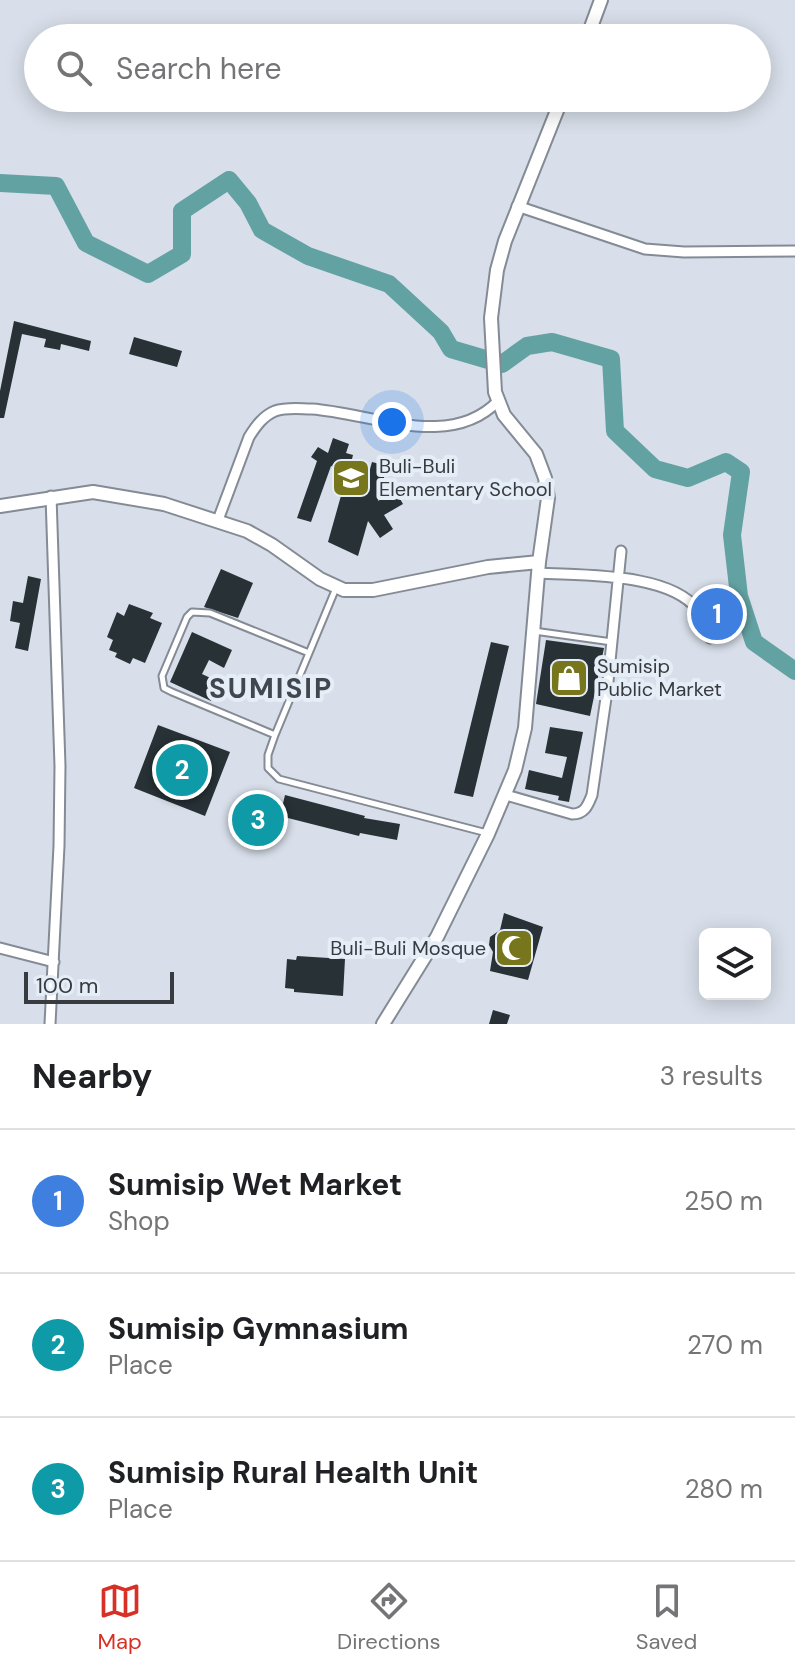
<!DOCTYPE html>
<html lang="en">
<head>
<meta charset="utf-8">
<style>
	:root { --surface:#fff; --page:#f6f6f6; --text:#202124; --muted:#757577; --line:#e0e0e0; --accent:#d93025 }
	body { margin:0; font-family:"DM Sans",sans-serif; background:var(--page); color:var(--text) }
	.controls { position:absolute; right:24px; bottom:24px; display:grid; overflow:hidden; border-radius:12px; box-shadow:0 4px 20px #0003 }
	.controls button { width:72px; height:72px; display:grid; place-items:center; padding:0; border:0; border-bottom:2px solid var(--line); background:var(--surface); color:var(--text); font:40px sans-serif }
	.scale { position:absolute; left:24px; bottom:20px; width:150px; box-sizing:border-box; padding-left:8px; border:4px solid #383b40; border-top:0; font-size:22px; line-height:28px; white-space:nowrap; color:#383b40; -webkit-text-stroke:6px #e5edf7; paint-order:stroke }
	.you { position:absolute; left:392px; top:422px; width:28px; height:28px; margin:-20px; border:6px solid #fff; border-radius:50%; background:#1a73e8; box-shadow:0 0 0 12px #1a73e833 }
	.badge { display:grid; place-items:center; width:52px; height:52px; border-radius:50%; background:var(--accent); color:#fff; font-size:26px; font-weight:700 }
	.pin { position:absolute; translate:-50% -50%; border:4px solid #fff; box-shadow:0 2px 8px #0006 }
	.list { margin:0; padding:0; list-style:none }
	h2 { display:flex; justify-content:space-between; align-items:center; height:104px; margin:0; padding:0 32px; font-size:34px }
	h2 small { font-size:26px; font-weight:400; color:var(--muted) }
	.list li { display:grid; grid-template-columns:52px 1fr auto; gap:24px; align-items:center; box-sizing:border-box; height:144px; padding:0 32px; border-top:2px solid var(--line) }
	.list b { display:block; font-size:30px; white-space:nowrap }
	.list p { margin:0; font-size:26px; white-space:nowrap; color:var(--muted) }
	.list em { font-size:26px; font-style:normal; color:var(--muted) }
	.icon { flex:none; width:44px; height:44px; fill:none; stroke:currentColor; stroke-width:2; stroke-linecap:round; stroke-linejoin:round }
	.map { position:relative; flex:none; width:795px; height:1024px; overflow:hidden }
	.search { position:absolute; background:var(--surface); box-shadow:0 4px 20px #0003; left:24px; right:24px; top:24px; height:88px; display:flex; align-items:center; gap:20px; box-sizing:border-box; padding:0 28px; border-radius:44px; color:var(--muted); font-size:30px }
	.sheet { height:536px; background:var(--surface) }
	nav { display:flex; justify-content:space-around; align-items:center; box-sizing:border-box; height:112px; border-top:2px solid var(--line); background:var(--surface); font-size:22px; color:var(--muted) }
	nav a { display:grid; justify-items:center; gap:4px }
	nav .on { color:var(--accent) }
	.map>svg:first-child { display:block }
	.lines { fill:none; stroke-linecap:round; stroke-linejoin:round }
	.river { stroke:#63a2a3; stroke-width:18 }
	.building { fill:#273136 }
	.lane-casing { stroke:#848b95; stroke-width:9 }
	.street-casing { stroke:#848b95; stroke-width:13 }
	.secondary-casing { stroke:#848b95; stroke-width:16 }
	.lane { stroke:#fff; stroke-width:5 }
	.street { stroke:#fff; stroke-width:9 }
	.secondary { stroke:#fff; stroke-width:12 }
	.labels { text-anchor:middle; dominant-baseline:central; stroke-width:8; stroke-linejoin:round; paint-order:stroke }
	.poi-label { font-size:20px; fill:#383b40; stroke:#e5edf7; text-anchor:start }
	.district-label { font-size:28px; font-weight:bold; letter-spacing:2px; fill:#40474f; stroke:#e5edf7 }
</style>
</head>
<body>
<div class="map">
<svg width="795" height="1024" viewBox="0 0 795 1024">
	<rect width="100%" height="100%" fill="#d8dfea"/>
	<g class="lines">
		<path class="river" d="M0 183 56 186 86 243 148 274 182 254V211L229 180 248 203 262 230 308 256 389 284 441 332 451 349 502 364 527 346 552 342 611 359 615 431 655 469 688 478 726 462 741 472 732 535 739 596 754 642 795 671"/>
	</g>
	<path class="building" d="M14 321 91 341 89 351 61 344 60 350 44 347 46 339 22 334 4 418H0V391Z
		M134 337 182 351 177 367 129 354Z
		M333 438 349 444 346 453 353 455 351 463 370 469 372 462 387 466 378 501 395 490 403 504 384 515 393 529 380 538 368 521 358 556 328 542 344 485 353 488 357 473 331 466 311 522 297 518 317 461 311 457 318 447 328 453Z
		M221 569 253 583 238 618 204 607Z
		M28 576 41 579 28 651 15 648 20 623 10 621 13 601 23 603Z
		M719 595 731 627 716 632 704 600Z
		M129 604 153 613 150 618 162 623 145 663 133 658 130 664 115 657 117 653 109 650 113 640 107 637 117 612 124 616Z
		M192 632 232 650 224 668 209 660 202 674 219 682 211 701 170 682Z
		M546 640 604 648 590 716 536 704Z
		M491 642 509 646 473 797 454 793Z
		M158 725 230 752 205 816 134 788Z
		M550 727 583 732 569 802 558 800 559 796 525 789 529 770 562 778 567 757 545 753Z
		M285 795 365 816 364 818 400 824 397 840 360 833 359 836 280 816Z
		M250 806 272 815 266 833 243 824Z
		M504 913 543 927 528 980 490 971 493 952 489 945 490 937 500 930Z
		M297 956 345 959 343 996 294 992V989L285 988 287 959 296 960Z
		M493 1010 510 1015 507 1024H489Z"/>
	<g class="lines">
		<g class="lane-casing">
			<path id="lane" d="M336 588 275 735 268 755V768L279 779 487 833
				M534 631 612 642
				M275 735 172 692 164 688 162 676 187 617 192 612 210 613 309 653"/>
		</g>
		<g class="street-casing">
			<path id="street" d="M517 206 645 249 684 252 795 251
				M218 520 249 437C256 426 263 416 275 411 287 407 300 409 312 409 371 413 450 451 498 401
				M538 573C582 576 669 572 698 610 704 618 707 628 710 638
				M506 795 572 814C585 814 588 805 592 795L607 691 621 551
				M0 948 54 962
				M50 1024 59 846 60 766 51 496"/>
		</g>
		<g class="secondary-casing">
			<path id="secondary" d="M587 38 601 0
				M0 506 93 492 164 504 247 531 272 545 320 579 344 590H373L488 567 539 562
				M383 1024 437 937 488 834 515 770 525 728 539 562 548 498 545 478 536 454 504 415 495 392 491 318 497 270 505 241 562 98"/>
		</g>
		<use href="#lane" class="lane"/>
		<use href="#street" class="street"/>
		<use href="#secondary" class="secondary"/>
	</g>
	<defs>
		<g id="school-square" transform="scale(2)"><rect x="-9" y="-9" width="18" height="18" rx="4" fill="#77761d" stroke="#e5edf7"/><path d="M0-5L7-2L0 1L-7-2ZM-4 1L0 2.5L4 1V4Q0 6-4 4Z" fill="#fff"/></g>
		<g id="shop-square" transform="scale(2)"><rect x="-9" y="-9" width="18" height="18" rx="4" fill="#77761d" stroke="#e5edf7"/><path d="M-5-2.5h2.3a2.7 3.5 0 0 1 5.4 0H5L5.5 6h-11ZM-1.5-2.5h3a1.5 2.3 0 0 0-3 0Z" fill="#fff"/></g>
		<g id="mosque-square" transform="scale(2)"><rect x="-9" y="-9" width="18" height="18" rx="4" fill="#77761d" stroke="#e5edf7"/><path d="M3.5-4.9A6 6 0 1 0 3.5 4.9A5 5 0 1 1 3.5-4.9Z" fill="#fff"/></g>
	</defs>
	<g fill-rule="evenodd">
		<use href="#school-square" x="351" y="478"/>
		<use href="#shop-square" x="569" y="678"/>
		<use href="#mosque-square" x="514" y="948"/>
	</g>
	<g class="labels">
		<g class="poi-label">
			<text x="379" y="466">Buli-Buli<tspan x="379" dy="23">Elementary School</tspan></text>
			<text x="597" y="666">Sumisip<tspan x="597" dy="23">Public Market</tspan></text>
			<text x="486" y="948" text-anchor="end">Buli-Buli Mosque</text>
		</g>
		<g class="district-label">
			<text x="271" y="688">SUMISIP</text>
		</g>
	</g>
</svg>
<div class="controls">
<button><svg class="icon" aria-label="layers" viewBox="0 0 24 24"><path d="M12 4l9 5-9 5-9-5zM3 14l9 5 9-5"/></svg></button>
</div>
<div class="scale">100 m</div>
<div class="you"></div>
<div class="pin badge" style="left:717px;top:614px;background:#3f7fe0">1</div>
<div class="pin badge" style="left:182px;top:770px;background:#0f9aa8">2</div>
<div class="pin badge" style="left:258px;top:820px;background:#0f9aa8">3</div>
<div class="search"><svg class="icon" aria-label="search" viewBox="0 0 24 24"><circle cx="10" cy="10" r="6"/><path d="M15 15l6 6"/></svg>Search here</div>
</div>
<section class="sheet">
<h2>Nearby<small>3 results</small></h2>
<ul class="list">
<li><span class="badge" style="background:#3f7fe0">1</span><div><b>Sumisip Wet Market</b><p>Shop</p></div><em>250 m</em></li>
<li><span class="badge" style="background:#0f9aa8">2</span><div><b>Sumisip Gymnasium</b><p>Place</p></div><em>270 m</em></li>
<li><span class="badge" style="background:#0f9aa8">3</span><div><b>Sumisip Rural Health Unit</b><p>Place</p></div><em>280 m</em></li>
</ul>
</section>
<nav>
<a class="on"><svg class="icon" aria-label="map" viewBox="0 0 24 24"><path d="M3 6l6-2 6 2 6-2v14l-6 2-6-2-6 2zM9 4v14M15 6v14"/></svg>Map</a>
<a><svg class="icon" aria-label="directions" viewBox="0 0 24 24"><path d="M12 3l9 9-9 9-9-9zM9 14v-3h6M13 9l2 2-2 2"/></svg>Directions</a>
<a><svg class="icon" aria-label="saved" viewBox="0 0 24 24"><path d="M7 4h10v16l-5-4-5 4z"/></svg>Saved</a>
</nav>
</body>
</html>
